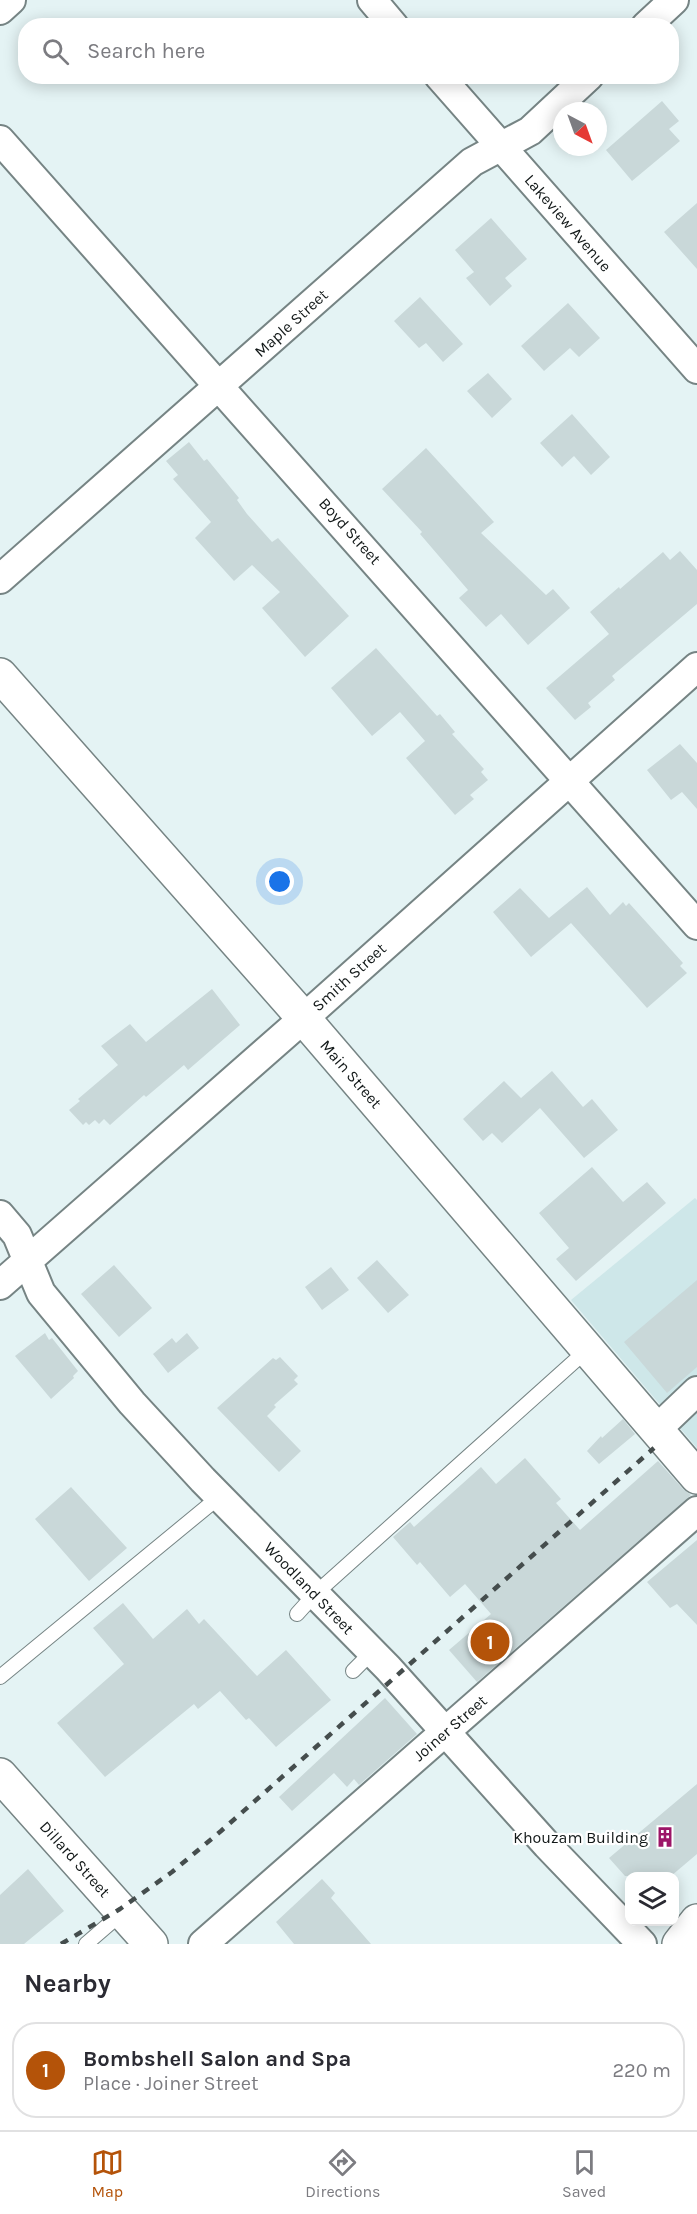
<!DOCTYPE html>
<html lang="en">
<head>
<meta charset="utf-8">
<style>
	:root { --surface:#fff; --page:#f7f7f7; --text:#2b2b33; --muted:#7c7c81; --line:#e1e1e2; --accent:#b45309 }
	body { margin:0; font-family:Karla,sans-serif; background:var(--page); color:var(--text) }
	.controls { position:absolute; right:18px; bottom:18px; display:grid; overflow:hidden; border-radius:12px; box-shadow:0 3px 15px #0003 }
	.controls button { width:54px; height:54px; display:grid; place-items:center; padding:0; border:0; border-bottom:2px solid var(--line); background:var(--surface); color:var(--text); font:30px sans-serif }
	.compass { position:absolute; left:553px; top:102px; width:54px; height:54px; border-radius:50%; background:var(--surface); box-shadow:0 3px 15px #0003; rotate:139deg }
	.you { position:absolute; left:280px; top:882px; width:21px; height:21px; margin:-15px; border:4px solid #fff; border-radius:50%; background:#1a73e8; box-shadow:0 0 0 9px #1a73e833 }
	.badge { display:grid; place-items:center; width:39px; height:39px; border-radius:50%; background:var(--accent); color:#fff; font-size:20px; font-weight:700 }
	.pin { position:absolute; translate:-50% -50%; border:3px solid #fff; box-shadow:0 2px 6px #0006 }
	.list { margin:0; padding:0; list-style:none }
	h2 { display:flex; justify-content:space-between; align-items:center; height:78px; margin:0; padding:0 24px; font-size:26px }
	h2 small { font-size:20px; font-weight:400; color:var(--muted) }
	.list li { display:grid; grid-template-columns:39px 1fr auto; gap:18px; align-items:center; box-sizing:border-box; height:96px; margin:0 12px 12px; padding:0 12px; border:2px solid var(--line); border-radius:24px }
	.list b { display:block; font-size:22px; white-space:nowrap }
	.list p { margin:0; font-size:20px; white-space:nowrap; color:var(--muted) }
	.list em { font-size:20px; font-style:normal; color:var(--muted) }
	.icon { flex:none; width:33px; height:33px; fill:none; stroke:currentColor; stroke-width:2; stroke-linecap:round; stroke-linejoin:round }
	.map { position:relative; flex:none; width:697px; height:1944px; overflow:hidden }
	.search { position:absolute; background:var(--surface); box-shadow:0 3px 15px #0003; left:18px; right:18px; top:18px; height:66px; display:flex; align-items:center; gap:15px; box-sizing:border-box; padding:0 21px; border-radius:24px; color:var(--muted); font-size:22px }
	.sheet { height:186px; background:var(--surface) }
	nav { display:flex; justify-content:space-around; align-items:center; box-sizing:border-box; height:84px; border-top:2px solid var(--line); background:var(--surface); font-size:16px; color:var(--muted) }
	nav a { display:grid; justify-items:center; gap:3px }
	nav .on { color:var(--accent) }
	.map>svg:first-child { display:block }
	.built { fill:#cee7e9 }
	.building { fill:#c9d8d9 }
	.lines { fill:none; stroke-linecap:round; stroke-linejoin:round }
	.service-casing { stroke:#768484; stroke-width:16 }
	.minor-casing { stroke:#768484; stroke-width:32 }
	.secondary-casing { stroke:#768484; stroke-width:36 }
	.primary-casing { stroke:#768484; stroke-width:36 }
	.service { stroke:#fff; stroke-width:14 }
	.minor { stroke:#fff; stroke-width:28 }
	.secondary { stroke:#fff; stroke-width:33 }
	.primary { stroke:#fff; stroke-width:33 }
	.rail { stroke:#454d4d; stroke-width:4.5; stroke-dasharray:8 8; stroke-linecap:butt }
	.labels { text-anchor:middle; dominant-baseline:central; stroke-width:4.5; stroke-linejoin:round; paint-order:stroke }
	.street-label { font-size:16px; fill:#121818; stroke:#fff }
	.poi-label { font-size:16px; fill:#121818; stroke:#fff; text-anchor:end }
</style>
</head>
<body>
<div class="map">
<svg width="697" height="1944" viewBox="0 0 697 1944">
	<rect width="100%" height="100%" fill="#e4f3f4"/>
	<path class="built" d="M695 1198 697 1200V1448L571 1300Z"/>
	<path class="building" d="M662 101 679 121 669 129 680 141 632 181 606 150Z
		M697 203V269L664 232Z
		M491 218 527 259 505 278 512 286 490 306 466 278 474 272 455 250Z
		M420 297 463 344 443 362 426 343 419 348 394 321Z
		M568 303 600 338 579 357 570 348 544 371 521 346Z
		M488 373 512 399 492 418 467 391Z
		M572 414 610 457 591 475 574 456 562 467 540 443Z
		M189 442 204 461 207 459 239 498 237 500 247 514 272 542 278 538 349 616 305 657 262 608 280 592 252 565 234 581 195 538 211 522 173 479 178 475 166 461Z
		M426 448 494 522 481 533 546 595 553 589 570 608 528 645 501 614 486 627 459 598 468 590 420 534 422 532 382 489Z
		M680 551 697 570V604L612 676 615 680 588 703 591 707 575 720 546 688 609 634 590 612 619 587 620 589 663 552 670 560Z
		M376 648 437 716 440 714 455 732 452 734 484 769 481 772 488 780 470 795 474 799 455 815 406 758 425 741 400 712 372 736 331 688Z
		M680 744 697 763V809L682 792 671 800 647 770Z
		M587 887 610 915 623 902 626 906 629 903 683 963 680 966 687 973 647 1008 571 923 531 957 493 912 520 888 549 918Z
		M212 989 240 1025 188 1070 184 1065 146 1097 144 1095 110 1125 104 1119 99 1124 95 1120 89 1125 86 1122 83 1125 69 1110 80 1101 78 1099 118 1065 101 1046 130 1024 146 1042Z
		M552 1071 583 1107 592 1099 618 1130 584 1158 540 1108 502 1143 492 1133 483 1141 463 1119 504 1081 521 1098Z
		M592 1167 623 1202 647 1182 666 1203 576 1281 556 1259 569 1248 539 1213Z
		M377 1260 409 1295 388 1313 357 1278Z
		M114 1265 152 1308 119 1337 81 1294Z
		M331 1267 349 1290 322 1310 305 1287Z
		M697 1280V1367L667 1393 624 1342Z
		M45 1333 49 1340 52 1338 78 1371 73 1376 74 1378 51 1399 15 1356Z
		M187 1333 199 1348 168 1373 153 1354 172 1338 176 1343Z
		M280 1357 298 1376 294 1380 298 1384 274 1405 276 1407 267 1416 301 1451 279 1472 217 1408 273 1358 276 1360Z
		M623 1419 635 1434 599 1464 587 1451 601 1436 602 1438Z
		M525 1458 561 1499 556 1503 580 1530 658 1461 683 1489 691 1495 477 1682 449 1650 491 1614 465 1584 450 1597 420 1562 417 1565 393 1537 410 1522 414 1527 481 1467 496 1484Z
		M71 1487 127 1548 89 1581 35 1519Z
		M697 1540V1625L677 1604 670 1608 647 1582Z
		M123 1603 153 1639 187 1609 199 1624 204 1619 257 1676 286 1650 331 1700 276 1747 249 1718 246 1720 220 1691 198 1709 194 1704 105 1777 57 1723 124 1664 93 1628Z
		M385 1698 417 1734 359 1785 354 1779 347 1787 334 1773 292 1811 279 1797Z
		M697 1784V1854L671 1876H625L609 1858Z
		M28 1869 64 1911 24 1944H0V1895Z
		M322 1879 335 1893 331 1898 371 1944H294L276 1922Z"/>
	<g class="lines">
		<g class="service-casing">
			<path id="service" d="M297 1614 315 1594 587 1350
				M353 1671 372 1652
				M0 1677 219 1497
				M86 1944 123 1912"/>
		</g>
		<g class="minor-casing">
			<path id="minor" d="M372 0 394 26
				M0 10 11 0
				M646 26 674 0
				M439 76 697 369
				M0 140 697 925
				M0 579 472 162 530 131 589 76
				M0 1215 17 1235 41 1293 132 1403 203 1480 388 1668 547 1845 642 1944
				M0 1285 304 1018 697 667
				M656 1430 697 1391
				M203 1944 697 1511"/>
		</g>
		<g class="secondary-casing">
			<path id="secondary" d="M0 675 293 1006 697 1477"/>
		</g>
		<g class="primary-casing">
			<path id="primary" d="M0 1775 151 1944
				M679 1944 697 1921"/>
		</g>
		<use href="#service" class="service"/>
		<use href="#minor" class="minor"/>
		<use href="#secondary" class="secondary"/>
		<use href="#primary" class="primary"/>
		<path class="rail" d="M61 1944 120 1909 172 1872 221 1831 654 1448"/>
	</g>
	<defs>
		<g id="building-bare" transform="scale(1.62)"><path d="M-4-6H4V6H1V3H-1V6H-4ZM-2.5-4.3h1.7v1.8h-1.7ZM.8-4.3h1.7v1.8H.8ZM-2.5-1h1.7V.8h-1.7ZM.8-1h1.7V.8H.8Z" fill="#9c1567" stroke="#fff" stroke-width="2.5" paint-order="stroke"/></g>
	</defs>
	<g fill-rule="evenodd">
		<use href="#building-bare" x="665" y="1837"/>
	</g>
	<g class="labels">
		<g class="street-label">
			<text transform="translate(568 223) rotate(49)">Lakeview Avenue</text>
			<text transform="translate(291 323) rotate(-42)">Maple Street</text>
			<text transform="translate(350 531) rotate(48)">Boyd Street</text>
			<text transform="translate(349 977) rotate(-42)">Smith Street</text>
			<text transform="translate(351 1074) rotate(49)">Main Street</text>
			<text transform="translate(309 1588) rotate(46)">Woodland Street</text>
			<text transform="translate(450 1728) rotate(-41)">Joiner Street</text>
			<text transform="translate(75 1859) rotate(48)">Dillard Street</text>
		</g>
		<g class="poi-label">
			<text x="648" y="1837">Khouzam Building</text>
		</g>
	</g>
</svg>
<div class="controls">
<button><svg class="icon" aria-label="layers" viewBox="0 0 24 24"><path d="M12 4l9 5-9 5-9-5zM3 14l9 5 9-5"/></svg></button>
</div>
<svg class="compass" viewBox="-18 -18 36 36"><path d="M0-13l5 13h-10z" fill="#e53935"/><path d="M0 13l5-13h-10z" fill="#7c7c81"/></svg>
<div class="you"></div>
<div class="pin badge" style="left:490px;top:1642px">1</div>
<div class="search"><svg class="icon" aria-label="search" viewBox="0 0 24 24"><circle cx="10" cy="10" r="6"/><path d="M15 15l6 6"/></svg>Search here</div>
</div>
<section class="sheet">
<h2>Nearby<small></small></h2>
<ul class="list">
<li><span class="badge">1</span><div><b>Bombshell Salon and Spa</b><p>Place · Joiner Street</p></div><em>220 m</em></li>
</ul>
</section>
<nav>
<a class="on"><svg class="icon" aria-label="map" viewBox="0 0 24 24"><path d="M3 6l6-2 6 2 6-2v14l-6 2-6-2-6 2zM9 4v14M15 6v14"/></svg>Map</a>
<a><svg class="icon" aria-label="directions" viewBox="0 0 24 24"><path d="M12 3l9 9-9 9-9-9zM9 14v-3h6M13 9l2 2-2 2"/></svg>Directions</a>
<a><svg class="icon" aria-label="saved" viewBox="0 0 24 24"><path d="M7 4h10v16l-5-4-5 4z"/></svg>Saved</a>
</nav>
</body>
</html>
